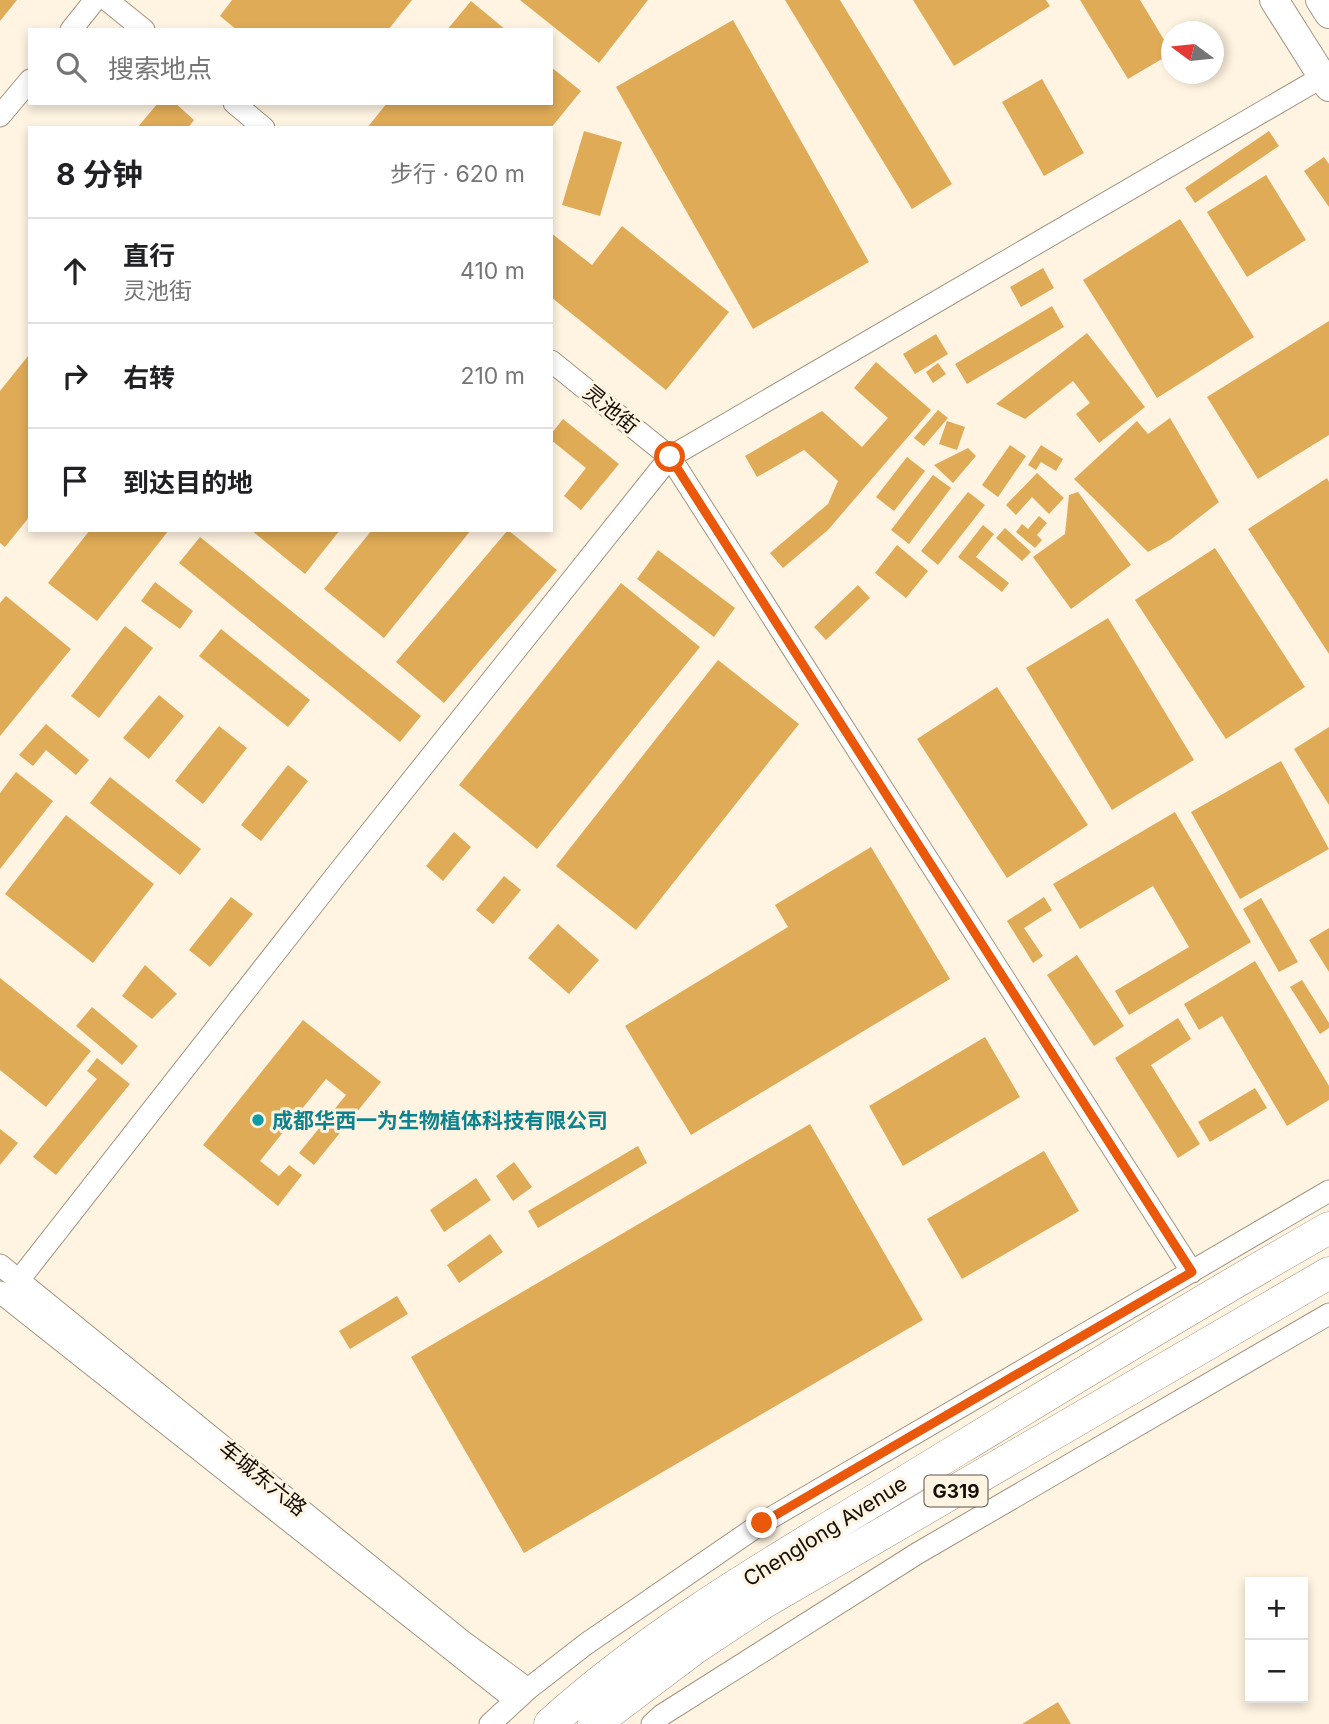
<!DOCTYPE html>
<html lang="zh">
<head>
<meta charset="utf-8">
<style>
	:root { --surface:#fff; --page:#f2f2f2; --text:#202124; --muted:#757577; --line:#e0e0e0 }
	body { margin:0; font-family:Inter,"Noto Sans SC",sans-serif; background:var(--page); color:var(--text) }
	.controls { position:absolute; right:21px; bottom:21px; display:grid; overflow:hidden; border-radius:0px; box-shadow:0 4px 10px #0003 }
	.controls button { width:63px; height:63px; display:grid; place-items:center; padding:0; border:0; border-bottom:2px solid var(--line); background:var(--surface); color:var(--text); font:35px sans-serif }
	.compass { position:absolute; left:1161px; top:21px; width:63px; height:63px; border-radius:50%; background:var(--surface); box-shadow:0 4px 10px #0003; rotate:285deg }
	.stop { position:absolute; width:21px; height:21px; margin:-16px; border:5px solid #ea580c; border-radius:50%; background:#fff }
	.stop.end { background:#ea580c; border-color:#fff; box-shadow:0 2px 7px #0008 }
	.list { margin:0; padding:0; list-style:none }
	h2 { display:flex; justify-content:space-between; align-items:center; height:91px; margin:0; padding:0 28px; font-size:30px }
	h2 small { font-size:23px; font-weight:400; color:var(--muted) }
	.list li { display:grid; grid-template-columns:46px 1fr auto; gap:21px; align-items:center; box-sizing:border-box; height:105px; padding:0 28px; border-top:2px solid var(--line) }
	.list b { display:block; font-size:26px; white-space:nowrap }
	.list p { margin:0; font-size:23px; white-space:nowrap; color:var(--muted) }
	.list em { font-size:23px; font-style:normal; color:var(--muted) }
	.icon { flex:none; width:38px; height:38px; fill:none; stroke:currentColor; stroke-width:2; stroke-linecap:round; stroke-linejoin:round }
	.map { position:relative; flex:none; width:1329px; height:1724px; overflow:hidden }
	.search { position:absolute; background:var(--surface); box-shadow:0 4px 10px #0003; left:28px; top:28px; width:525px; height:77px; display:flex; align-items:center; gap:18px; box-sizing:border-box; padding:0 24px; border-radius:0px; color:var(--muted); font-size:26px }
	.panel { position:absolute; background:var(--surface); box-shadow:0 4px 10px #0003; left:28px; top:126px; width:525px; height:406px; border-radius:0px }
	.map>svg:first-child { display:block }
	.building { fill:#dfab57 }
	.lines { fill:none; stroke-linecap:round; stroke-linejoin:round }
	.minor-casing { stroke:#a29480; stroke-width:23 }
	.major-casing { stroke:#a29480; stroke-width:30 }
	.highway-casing { stroke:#a29480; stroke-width:33 }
	.minor { stroke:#fff; stroke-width:21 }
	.major { stroke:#fff; stroke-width:28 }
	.highway { stroke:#fff; stroke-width:32 }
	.route { stroke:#ea580c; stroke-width:9 }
	.culture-dot { fill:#0f9aa8; stroke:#fff3e1; stroke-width:2.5 }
	.labels { text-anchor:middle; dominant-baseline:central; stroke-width:6; stroke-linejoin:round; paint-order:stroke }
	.shield { fill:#fff3e1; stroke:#5a5348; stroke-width:2 }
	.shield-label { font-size:19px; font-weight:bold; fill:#140f07 }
	.street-label { font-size:21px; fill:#140f07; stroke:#fff3e1 }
	.culture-label { font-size:21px; font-weight:bold; fill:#0d838f; stroke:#fff3e1; text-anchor:start }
</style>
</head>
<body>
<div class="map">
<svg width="1329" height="1724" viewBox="0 0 1329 1724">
	<rect width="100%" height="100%" fill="#fff3e1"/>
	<path class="building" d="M0 0H17L0 21Z
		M232 0H412L388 30H237L220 16Z
		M520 0H648L599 63Z
		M785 0H840L952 184 912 209Z
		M913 0H1046L1050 6 954 66Z
		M1080 0H1140L1172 53 1128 79Z
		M471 1 506 30H447Z
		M733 20 869 262 753 329 616 87Z
		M551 67 581 91 551 128H367L387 103H551Z
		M1042 79 1084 153 1044 176 1002 102Z
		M158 103H175L194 120 188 128H137Z
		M584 131 622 142 600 216 562 205Z
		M1269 131 1279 146 1195 203 1185 188Z
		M1324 157 1329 164V207L1304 171Z
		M1266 175 1306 240 1247 277 1207 212Z
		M1180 219 1254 337 1157 398 1083 280Z
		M622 226 729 312 666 390 551 297V233L592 265Z
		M1043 268 1054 288 1021 307 1010 287Z
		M1052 306 1064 327 967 384 955 364Z
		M1329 321V435L1258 479 1207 397Z
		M1087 333 1145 407 1099 443 1076 414 1090 403 1073 381 1025 419 996 404Z
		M936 334 948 354 915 374 903 354Z
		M28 356 30 516 5 547 0 543V391Z
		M876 362 931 410 828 530 783 568 770 553 828 504 838 481 804 450 757 477 745 456 822 411 862 447 888 418 854 388Z
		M938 363 946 374 933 383 926 372Z
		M938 410 948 418 924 446 914 438Z
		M1170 418 1219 502 1170 540 1148 552 1074 479 1137 421 1148 434Z
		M563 419 619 464 581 510 564 496 586 468 551 440V434Z
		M947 421 965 427 957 450 939 444Z
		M1010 445 1026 456 998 497 982 485Z
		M1041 445 1063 459 1056 471 1041 462 1036 470 1028 465Z
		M968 448 976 456 953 483 934 465Z
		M907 457 925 471 894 511 876 497Z
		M1037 473 1064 498 1049 514 1032 497 1016 515 1006 505Z
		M933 475 951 488 909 544 891 530Z
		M1327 478 1329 482V654L1248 529Z
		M968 492 985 505 938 565 921 551Z
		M1078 492 1131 565 1071 609 1033 557 1065 534 1069 495Z
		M1039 516 1047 523 1037 535 1042 540 1035 548 1016 532 1022 524 1028 529Z
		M983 525 994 534 976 557 1009 583 1002 592 958 557Z
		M1005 528 1031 552 1022 561 996 538Z
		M90 530H169L97 621 48 583Z
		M251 530H340L305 574Z
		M372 530H471L384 638 324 589Z
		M508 530 557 570 444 703 396 662Z
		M200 537 421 716 400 742 179 563Z
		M897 545 928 571 906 598 875 573Z
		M1215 548 1305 687 1226 739 1135 600Z
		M658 550 735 608 714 637 637 579Z
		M155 582 193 611 180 629 141 601Z
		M621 583 700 647 537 849 459 785Z
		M858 585 870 598 826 640 814 627Z
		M6 596 71 649 0 736V603Z
		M1108 618 1194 760 1112 810 1026 668Z
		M125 626 153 648 99 718 71 696Z
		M221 629 310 700 288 727 199 656Z
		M718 660 799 724 636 930 556 866Z
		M997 687 1088 825 1007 878 917 739Z
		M159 695 184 716 149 759 123 738Z
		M46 724 89 760 76 775 46 750 33 766 19 755Z
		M219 726 247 748 203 804 175 781Z
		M1329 727V805L1294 749Z
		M1281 761 1329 849 1240 899 1191 812Z
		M288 765 308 781 261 841 241 825Z
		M16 772 53 801 0 869V793Z
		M110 777 201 849 180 875 90 803Z
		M1175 812 1251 942 1129 1015 1115 991 1189 947 1153 886 1080 929 1053 884Z
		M66 815 154 884 93 963 5 894Z
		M454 832 471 847 443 881 426 866Z
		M871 847 950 979 691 1135 625 1026 788 927 775 905Z
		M504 876 521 890 493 924 476 910Z
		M231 897 253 914 210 967 189 950Z
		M1044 897 1052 910 1024 928 1043 956 1033 963 1007 921Z
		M1261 898 1298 962 1279 972 1243 909Z
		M558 924 599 960 569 994 528 958Z
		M1329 928V972L1309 940Z
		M1077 955 1124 1026 1094 1046 1047 975Z
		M1255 961 1329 1086V1100L1287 1126 1222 1016 1199 1030 1184 1004Z
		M145 965 177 994 152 1019 122 996Z
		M0 978 91 1051 46 1107 0 1070Z
		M1302 980 1329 1023V1028L1320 1034 1290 987Z
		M92 1007 138 1046 122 1065 76 1026Z
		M1178 1018 1191 1039 1151 1065 1200 1144 1178 1158 1115 1058Z
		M303 1020 381 1082 314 1165 299 1153 346 1095 326 1079 260 1161 279 1176 289 1165 302 1175 278 1206 203 1145Z
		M985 1037 1020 1097 903 1166 869 1106Z
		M97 1058 130 1084 56 1175 33 1157 97 1079 87 1071Z
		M1255 1088 1267 1108 1210 1142 1198 1122Z
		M810 1124 923 1320 524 1553 411 1357Z
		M0 1129 18 1143 0 1165Z
		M638 1146 647 1163 538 1228 528 1211Z
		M1044 1151 1079 1211 962 1279 927 1219Z
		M514 1162 532 1187 513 1201 496 1176Z
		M476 1178 491 1200 444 1232 430 1210Z
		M490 1234 503 1252 459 1283 447 1265Z
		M397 1296 408 1314 350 1349 339 1331Z
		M1058 1702 1071 1724H1022Z"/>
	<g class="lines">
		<g class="minor-casing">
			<path id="minor" d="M107 0 144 30
				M71 30 95 0
				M234 103 264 128
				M0 116 30 80
				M551 361 670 457 1192 1272
				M0 1265 461 1640 528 1689
				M19 1280 337 874 670 457 1329 73
				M0 1292 515 1700
				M490 1724 528 1689 586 1644 762 1523 1329 1191
				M652 1724 662 1715 918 1553 1329 1314"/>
		</g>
		<g class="major-casing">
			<path id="major" d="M1274 0 1329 87
				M1320 0 1329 14"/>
		</g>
		<g class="highway-casing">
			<path id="highway" d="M550 1724C656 1628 781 1557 903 1483 1044 1397 1185 1310 1329 1228
				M594 1724 695 1648 763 1603 1329 1273"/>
		</g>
		<use href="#minor" class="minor"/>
		<use href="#major" class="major"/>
		<use href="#highway" class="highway"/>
	</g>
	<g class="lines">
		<path class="route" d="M670 457 1192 1272 762 1523"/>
	</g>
	<circle class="culture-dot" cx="258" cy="1120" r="7"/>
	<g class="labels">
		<rect class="shield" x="924.5" y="1475.5" width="63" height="31" rx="5"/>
		<g class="shield-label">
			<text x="956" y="1491">G319</text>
		</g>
		<g class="street-label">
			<text transform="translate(611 409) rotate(39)">灵池街</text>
			<text transform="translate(263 1478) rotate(39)">车城东六路</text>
			<text transform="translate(825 1531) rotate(-32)">Chenglong Avenue</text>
		</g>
		<g class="culture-label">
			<text x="272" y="1120">成都华西一为生物植体科技有限公司</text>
		</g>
	</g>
</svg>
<div class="controls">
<button>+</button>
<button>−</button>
</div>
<svg class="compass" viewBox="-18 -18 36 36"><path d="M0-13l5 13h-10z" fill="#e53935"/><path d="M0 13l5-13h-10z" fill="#757577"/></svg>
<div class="stop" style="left:670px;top:457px"></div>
<div class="stop end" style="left:762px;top:1523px"></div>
<div class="search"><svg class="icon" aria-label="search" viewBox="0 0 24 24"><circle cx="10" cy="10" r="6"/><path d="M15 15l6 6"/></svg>搜索地点</div>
<section class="panel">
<h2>8 分钟<small>步行 · 620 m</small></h2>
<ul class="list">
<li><svg class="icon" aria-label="ahead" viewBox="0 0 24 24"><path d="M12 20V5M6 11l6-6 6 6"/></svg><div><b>直行</b><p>灵池街</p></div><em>410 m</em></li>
<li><svg class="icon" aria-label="right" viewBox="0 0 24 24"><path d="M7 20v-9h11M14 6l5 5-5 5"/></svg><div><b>右转</b></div><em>210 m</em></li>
<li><svg class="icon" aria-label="arrive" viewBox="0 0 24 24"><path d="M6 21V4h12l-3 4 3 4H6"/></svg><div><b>到达目的地</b></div></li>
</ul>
</section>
</div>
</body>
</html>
